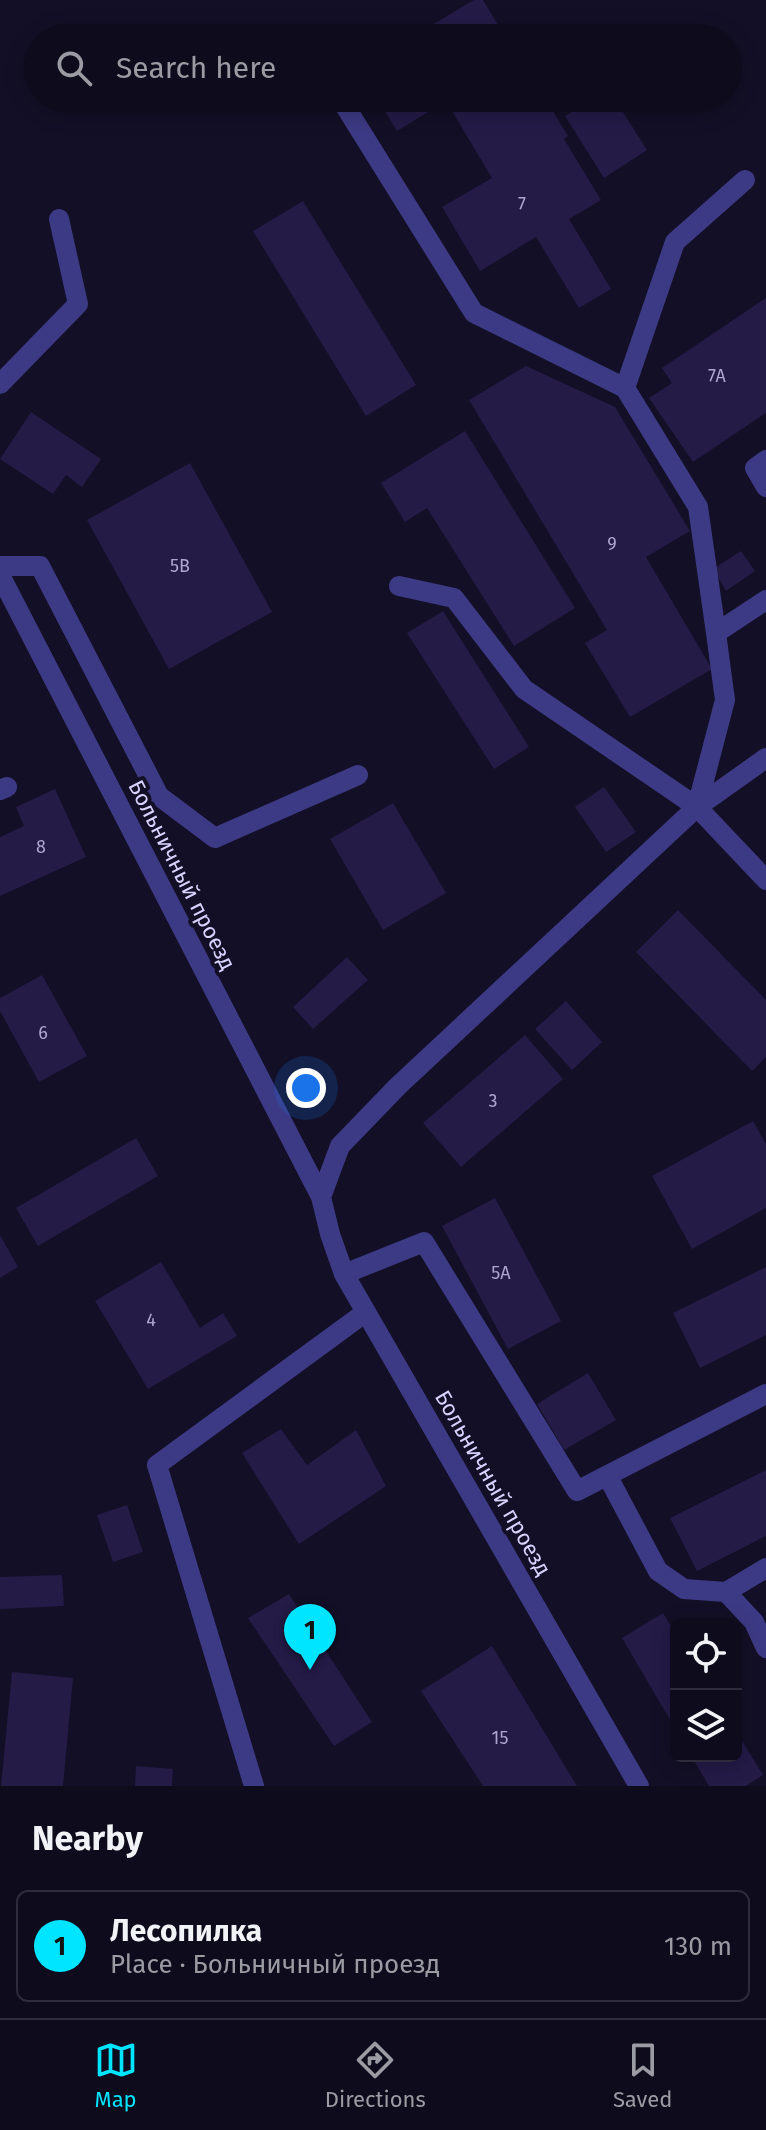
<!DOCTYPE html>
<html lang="en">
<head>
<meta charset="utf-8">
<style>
	:root { --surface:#0e0b1c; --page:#171425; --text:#f1f3f6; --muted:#9b9ba3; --line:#2e2b3b; --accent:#00e5ff }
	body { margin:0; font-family:"Fira Sans",sans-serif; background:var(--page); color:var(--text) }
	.controls { position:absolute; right:24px; bottom:24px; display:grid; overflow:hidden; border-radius:12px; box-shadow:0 4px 20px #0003 }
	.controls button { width:72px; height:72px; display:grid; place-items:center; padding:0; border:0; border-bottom:2px solid var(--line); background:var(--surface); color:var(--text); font:40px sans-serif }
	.you { position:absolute; left:306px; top:1088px; width:28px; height:28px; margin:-20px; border:6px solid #fff; border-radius:50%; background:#1a73e8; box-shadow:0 0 0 12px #1a73e833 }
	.badge { display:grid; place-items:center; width:52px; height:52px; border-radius:50%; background:var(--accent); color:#111; font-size:26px; font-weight:700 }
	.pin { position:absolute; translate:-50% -66px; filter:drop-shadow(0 2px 4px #0008) }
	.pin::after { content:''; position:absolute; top:42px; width:28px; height:24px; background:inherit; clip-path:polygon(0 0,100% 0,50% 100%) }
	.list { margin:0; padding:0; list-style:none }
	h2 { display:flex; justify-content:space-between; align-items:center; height:104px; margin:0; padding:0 32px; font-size:34px }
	h2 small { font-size:26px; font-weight:400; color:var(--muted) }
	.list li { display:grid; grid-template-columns:52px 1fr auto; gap:24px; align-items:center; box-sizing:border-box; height:112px; margin:0 16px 16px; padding:0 16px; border:2px solid var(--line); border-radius:12px }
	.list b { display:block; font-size:30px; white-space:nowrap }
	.list p { margin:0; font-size:26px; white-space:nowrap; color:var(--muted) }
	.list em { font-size:26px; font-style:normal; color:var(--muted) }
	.icon { flex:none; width:44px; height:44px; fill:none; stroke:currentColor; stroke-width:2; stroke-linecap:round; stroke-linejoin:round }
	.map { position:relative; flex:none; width:766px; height:1786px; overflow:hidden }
	.search { position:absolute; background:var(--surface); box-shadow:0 4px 20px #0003; left:24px; right:24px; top:24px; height:88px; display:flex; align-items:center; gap:20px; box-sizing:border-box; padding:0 28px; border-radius:44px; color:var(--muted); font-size:30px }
	.sheet { height:232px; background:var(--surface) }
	nav { display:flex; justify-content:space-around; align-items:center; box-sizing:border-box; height:112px; border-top:2px solid var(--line); background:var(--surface); font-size:22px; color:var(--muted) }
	nav a { display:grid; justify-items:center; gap:4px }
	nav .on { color:var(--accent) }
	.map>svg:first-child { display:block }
	.building { fill:#241b47 }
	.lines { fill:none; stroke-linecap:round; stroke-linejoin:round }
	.minor { stroke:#3d3a85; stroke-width:20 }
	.labels { text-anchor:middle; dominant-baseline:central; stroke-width:8; stroke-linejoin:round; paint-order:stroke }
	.number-label { font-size:18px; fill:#aca6d1 }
	.street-label { font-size:22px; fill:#d9d4ff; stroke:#130f26 }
</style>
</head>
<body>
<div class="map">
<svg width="766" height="1786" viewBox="0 0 766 1786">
	<rect width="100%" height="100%" fill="#130f26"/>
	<path class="building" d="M474 0H483L506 38H410Z
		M377 98H545L568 136 564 139 601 200 569 219 611 289 579 308 536 237 480 271 442 207 492 178 446 101 397 131Z
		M594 98H614L647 150 604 178 565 116Z
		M303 201 416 385 366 416 253 231Z
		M766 298V413L693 462 649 398 672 383 662 368Z
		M526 366 615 407 690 531 646 557 712 669 630 717 585 643 607 630 469 400Z
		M31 412 101 459 82 487 66 475 53 494 0 459Z
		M465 431 575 608 514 646 427 508 405 522 381 483Z
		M190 463 272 612 169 669 87 520Z
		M741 551 755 571 726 591 713 569Z
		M443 611 529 747 494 769 407 633Z
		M604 787 636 832 606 852 575 807Z
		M55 789 86 857 0 896V837L24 826 16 807Z
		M393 803 446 893 383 930 330 839Z
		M678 910 766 1000V1057L752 1071 636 952Z
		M347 957 368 980 313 1029 293 1007Z
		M42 975 87 1056 39 1082 0 1011V998Z
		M566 1001 602 1042 572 1070 535 1029Z
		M525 1035 563 1079 461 1167 423 1123Z
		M753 1121 766 1144V1208L692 1249 652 1176Z
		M136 1138 158 1176 38 1246 16 1208Z
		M495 1198 561 1321 508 1349 442 1226Z
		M0 1235 18 1267 0 1278Z
		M161 1262 200 1328 223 1313 237 1336 148 1389 95 1301Z
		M766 1267V1335L700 1368 673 1313Z
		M588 1373 616 1420 564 1450 537 1404Z
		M281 1429 307 1465 356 1430 386 1486 299 1544 242 1453Z
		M766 1470V1536L697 1571 670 1518Z
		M127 1505 143 1552 113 1562 97 1515Z
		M62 1575 64 1606 0 1609V1577Z
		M289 1594 372 1722 334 1746 248 1618Z
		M663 1613 676 1634V1730L622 1638Z
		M492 1646 577 1786H483L421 1691Z
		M12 1672 73 1678 63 1786H1Z
		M736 1731 763 1775 746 1786H709L691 1756H736Z
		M136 1766 173 1769 172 1786H135Z"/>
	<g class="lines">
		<path class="minor" d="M340 98 474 313 625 388
			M0 384 78 304 59 219
			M766 460 755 468 766 487
			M0 566H40L159 796 215 838 358 775
			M0 575 321 1197 330 1234 344 1274 639 1786
			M399 586 454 598 524 689 697 807 766 880
			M716 633 698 507 625 388 675 242 745 180
			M0 790 7 787
			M697 807 725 700 716 633 766 600
			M321 1197 340 1146 398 1086 697 807 766 758
			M344 1274 424 1242 577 1491 766 1394
			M608 1477 658 1571 684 1589 726 1592 754 1622 766 1648
			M726 1592 766 1568
			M254 1786 157 1465 366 1312"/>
	</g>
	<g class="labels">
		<g class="number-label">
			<text x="522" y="204">7</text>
			<text x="717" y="376">7А</text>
			<text x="612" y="544">9</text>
			<text x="180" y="566">5В</text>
			<text x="41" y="847">8</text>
			<text x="43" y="1033">6</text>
			<text x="493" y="1101">3</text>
			<text x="501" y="1273">5А</text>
			<text x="151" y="1320">4</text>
			<text x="500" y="1738">15</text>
		</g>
		<g class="street-label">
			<text transform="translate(182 875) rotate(63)">Больничный проезд</text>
			<text transform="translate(493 1483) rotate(60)">Больничный проезд</text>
		</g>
	</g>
</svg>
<div class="controls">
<button><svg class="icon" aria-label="locate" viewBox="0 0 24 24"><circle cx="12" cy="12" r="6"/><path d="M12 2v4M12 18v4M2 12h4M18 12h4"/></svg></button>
<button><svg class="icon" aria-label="layers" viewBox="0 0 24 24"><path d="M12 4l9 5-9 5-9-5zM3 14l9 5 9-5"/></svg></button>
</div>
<div class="you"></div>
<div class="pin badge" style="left:310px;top:1670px">1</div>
<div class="search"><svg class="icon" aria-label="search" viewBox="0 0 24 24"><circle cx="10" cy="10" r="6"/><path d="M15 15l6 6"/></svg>Search here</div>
</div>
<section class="sheet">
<h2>Nearby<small></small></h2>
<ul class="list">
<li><span class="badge">1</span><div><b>Лесопилка</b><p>Place · Больничный проезд</p></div><em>130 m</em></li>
</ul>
</section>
<nav>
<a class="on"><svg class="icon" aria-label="map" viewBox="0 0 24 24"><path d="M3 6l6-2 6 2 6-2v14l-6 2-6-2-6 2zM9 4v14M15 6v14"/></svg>Map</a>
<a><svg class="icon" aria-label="directions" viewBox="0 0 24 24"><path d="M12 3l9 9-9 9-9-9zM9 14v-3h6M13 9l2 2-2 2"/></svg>Directions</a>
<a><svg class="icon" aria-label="saved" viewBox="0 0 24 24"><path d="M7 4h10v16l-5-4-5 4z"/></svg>Saved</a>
</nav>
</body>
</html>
